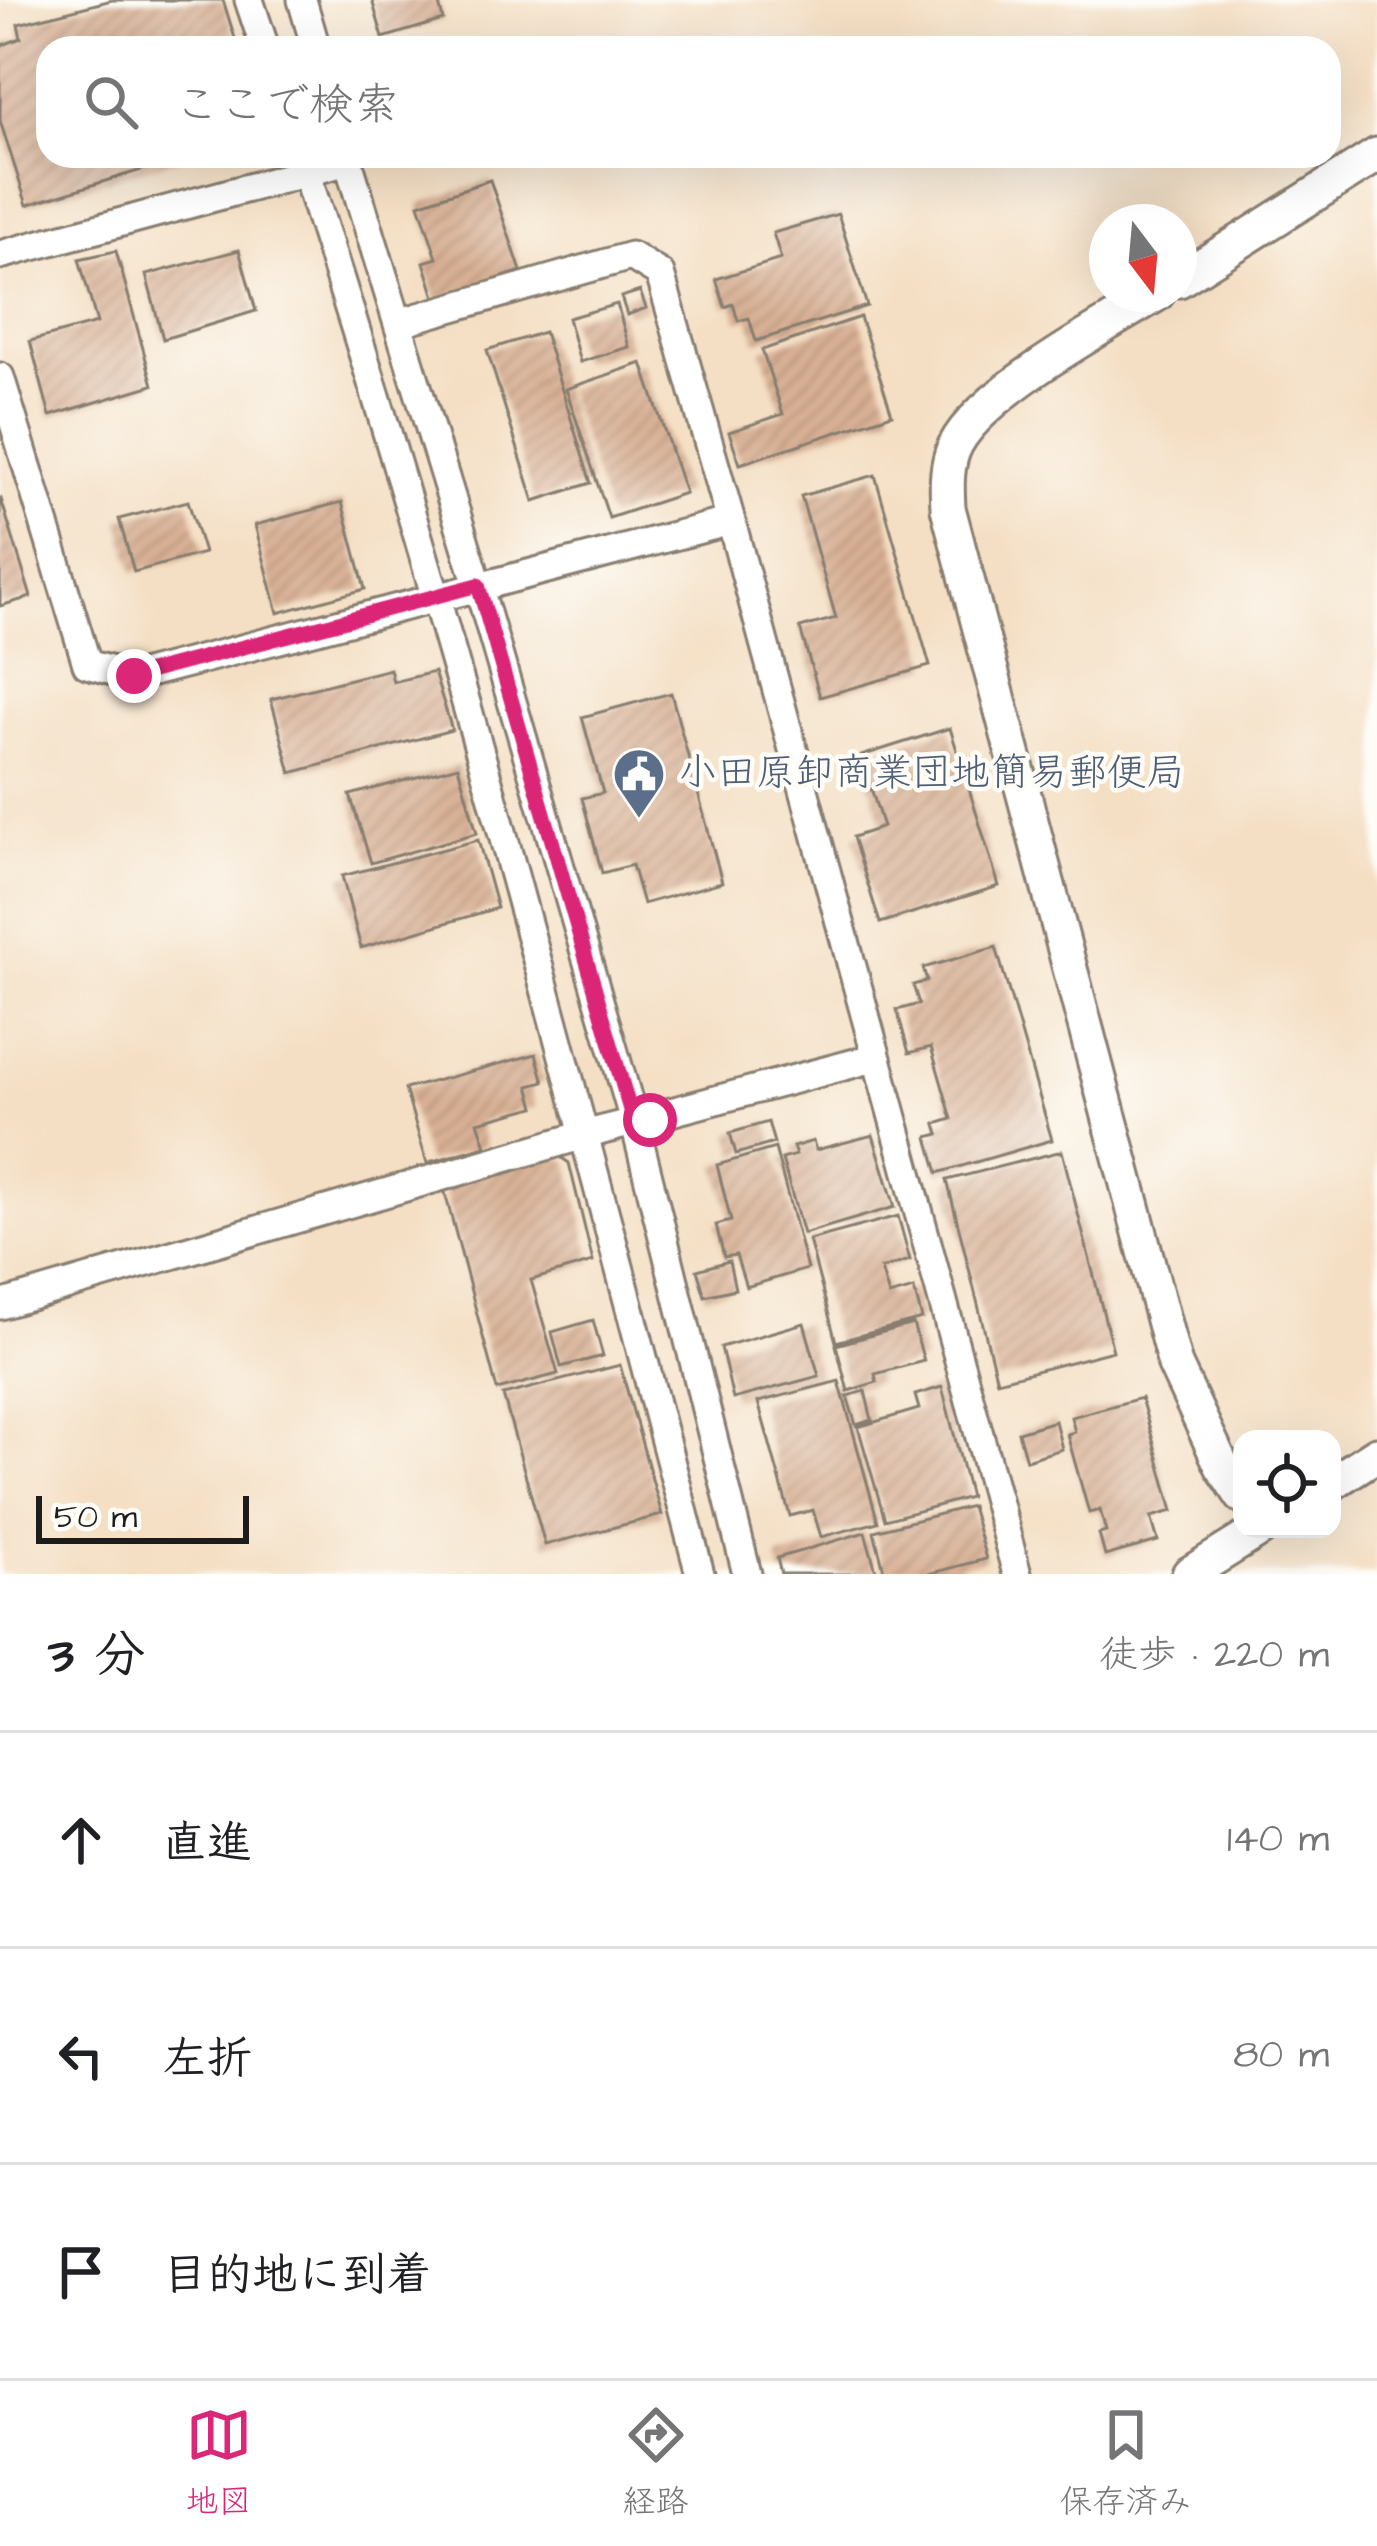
<!DOCTYPE html>
<html lang="ja">
<head>
<meta charset="utf-8">
<style>
	:root { --surface:#fff; --page:#f2f2f2; --text:#202124; --muted:#757577; --line:#e0e0e0; --accent:#db2777 }
	body { margin:0; font-family:"Architects Daughter","Klee One",sans-serif; background:var(--page); color:var(--text) }
	.controls { position:absolute; right:36px; bottom:36px; display:grid; overflow:hidden; border-radius:24px; box-shadow:0 12px 48px #0002 }
	.controls button { width:108px; height:108px; display:grid; place-items:center; padding:0; border:0; border-bottom:3px solid var(--line); background:var(--surface); color:var(--text); font:60px sans-serif }
	.compass { position:absolute; left:1089px; top:204px; width:108px; height:108px; border-radius:50%; background:var(--surface); box-shadow:0 12px 48px #0002; rotate:164deg }
	.scale { position:absolute; left:36px; bottom:30px; width:213px; box-sizing:border-box; padding-left:12px; border:6px solid #1c1c1c; border-top:0; font-size:33px; line-height:42px; white-space:nowrap; color:#1c1c1c; -webkit-text-stroke:9px #fdfcf7; paint-order:stroke }
	.stop { position:absolute; width:36px; height:36px; margin:-27px; border:9px solid #db2777; border-radius:50%; background:#fff }
	.stop.end { background:#db2777; border-color:#fff; box-shadow:0 3px 12px #0008 }
	.list { margin:0; padding:0; list-style:none }
	h2 { display:flex; justify-content:space-between; align-items:center; height:156px; margin:0; padding:0 48px; font-size:51px }
	h2 small { font-size:39px; font-weight:400; color:var(--muted) }
	.list li { display:grid; grid-template-columns:78px 1fr auto; gap:36px; align-items:center; box-sizing:border-box; height:216px; padding:0 48px; border-top:3px solid var(--line) }
	.list b { display:block; font-size:45px; white-space:nowrap }
	.list em { font-size:39px; font-style:normal; color:var(--muted) }
	.icon { flex:none; width:66px; height:66px; fill:none; stroke:currentColor; stroke-width:2; stroke-linecap:round; stroke-linejoin:round }
	.map { position:relative; flex:none; width:1377px; height:1574px; overflow:hidden }
	.search { position:absolute; background:var(--surface); box-shadow:0 12px 48px #0002; left:36px; right:36px; top:36px; height:132px; display:flex; align-items:center; gap:30px; box-sizing:border-box; padding:0 42px; border-radius:36px; color:var(--muted); font-size:45px }
	.sheet { height:804px; background:var(--surface) }
	nav { display:flex; justify-content:space-around; align-items:center; box-sizing:border-box; height:168px; border-top:3px solid var(--line); background:var(--surface); font-size:33px; color:var(--muted) }
	nav a { display:grid; justify-items:center; gap:6px }
	nav .on { color:var(--accent) }
	.map>svg:first-child { display:block }
	.building { fill:url(#building-hatch) }
	.lines { fill:none; stroke-linecap:round; stroke-linejoin:round }
	.minor-casing { stroke:#887e70; stroke-width:33 }
	.tertiary-casing { stroke:#887e70; stroke-width:39 }
	.minor { stroke:#fff; stroke-width:27 }
	.tertiary { stroke:#fff; stroke-width:33 }
	.route { stroke:#db2777; stroke-width:15 }
	.labels { text-anchor:middle; dominant-baseline:central; stroke-width:9; stroke-linejoin:round; paint-order:stroke }
	.service-label { font-size:39px; fill:#4e5e75; stroke:#fdfcf7; text-anchor:start }
</style>
</head>
<body>
<div class="map">
<svg width="1377" height="1574" viewBox="0 0 1377 1574">
	<defs>
		<pattern id="building-hatch" width="6" height="6" patternUnits="userSpaceOnUse" patternTransform="scale(3)"><rect width="6" height="6" fill="#d8b094"/><path d="M-1 1l2-2M0 6l6-6M5 7l2-2" fill="none" stroke="#b9977f"/></pattern>
	</defs>
	<rect width="100%" height="100%" fill="#fdfcf7"/>
	<filter id="ink" filterUnits="userSpaceOnUse"><feTurbulence type="fractalNoise" baseFrequency=".00833" numOctaves="2"/><feDisplacementMap in="SourceGraphic" scale="24" xChannelSelector="R" yChannelSelector="G"/><feConvolveMatrix kernelMatrix="1 2 1 2 8 2 1 2 1" color-interpolation-filters="sRGB"/></filter>
	<filter id="wash" filterUnits="userSpaceOnUse"><feTurbulence type="fractalNoise" baseFrequency=".004" numOctaves="4" result="noise"/><feDisplacementMap in="SourceGraphic" scale="48" xChannelSelector="R" yChannelSelector="G"/><feGaussianBlur stdDeviation="2.7" result="paint"/><feColorMatrix in="noise" values="0 0 0 0 0 0 0 0 0 0 0 0 0 0 0 0 0 1.4 0 .05"/><feComposite in="paint" operator="in"/></filter>
	<g filter="url(#wash)">
		<rect width="100%" height="100%" fill="#f4dfc4"/>
		<g id="blocks">
			<path class="building" d="M112 0H223L238 48H48V156L184 157 27 205 0 121V46L21 38 18 24Z
				M372 0H438L443 20 383 38Z
				M490 180 521 271 436 300 424 262 437 258 419 204Z
				M838 214 867 306 756 341 749 318 738 321 733 304 725 307 716 279 781 259 773 233Z
				M239 250 256 311 163 339 146 275Z
				M116 251 153 385 50 416 30 341 97 323 79 259Z
				M640 291 646 308 627 315 621 297Z
				M617 304 629 347 580 362 568 318Z
				M860 317 892 414 740 464 729 432 783 414 762 350Z
				M544 332 591 483 534 501 487 350Z
				M642 363 685 493 609 518 566 389Z
				M875 475 930 666 820 697 800 628 836 618 801 496Z
				M1 499 31 597 0 606V500Z
				M188 501 204 553 134 572 119 519Z
				M342 502 365 589 278 613 255 525Z
				M390 669 393 682 434 672 452 730 291 773 271 699Z
				M671 693 722 882 643 904 632 865 602 873 582 798 603 793 582 717Z
				M950 728 999 886 880 923 853 837 883 827 861 756Z
				M458 766 477 833 371 863 350 795Z
				M478 840 497 908 361 948 342 876Z
				M996 947 1052 1140 938 1173 928 1137 939 1134 936 1124 952 1119 931 1047 909 1053 897 1010 919 1004 913 985 927 981 923 968Z
				M536 1054 544 1082 529 1086 535 1107 478 1122 486 1146 427 1163 405 1089Z
				M768 1122 774 1143 736 1154 730 1133Z
				M873 1135 895 1207 803 1234 782 1159 796 1155 793 1147 813 1141 816 1150Z
				M775 1148 807 1269 746 1287 736 1255 724 1257 716 1225 731 1221 717 1165Z
				M1062 1151 1113 1351 997 1381 947 1180Z
				M556 1154 569 1163 593 1262 531 1280 558 1374 497 1390 443 1185Z
				M898 1216 910 1260 881 1269 889 1296 914 1289 922 1319 836 1342 809 1240Z
				M729 1261 735 1289 705 1296 697 1270Z
				M593 1320 603 1356 561 1367 552 1332Z
				M804 1323 819 1376 733 1399 721 1347Z
				M913 1324 924 1361 875 1374 877 1382 848 1391 836 1345Z
				M620 1365 662 1515 545 1545 503 1395Z
				M839 1381 878 1522 821 1537 813 1510 790 1516 758 1402Z
				M942 1387 970 1497 885 1520 858 1427 919 1409 915 1395Z
				M865 1391 872 1420 856 1425 847 1396Z
				M1141 1398 1173 1511 1151 1517 1158 1541 1105 1556 1099 1534 1106 1532 1100 1510 1089 1513 1067 1434 1075 1432 1071 1417Z
				M1055 1421 1062 1449 1026 1460 1018 1432Z
				M971 1506 986 1559 928 1574H885L874 1531Z
				M865 1532 877 1574H781L777 1558Z"/>
		</g>
	</g>
	<g filter="url(#ink)">
		<use href="#blocks" fill-opacity="0" stroke="#887e70" stroke-width="3"/>
		<g class="lines">
			<g class="minor-casing">
				<path id="minor" d="M249 0 265 48
					M302 0 316 48
					M301 158C453 623 575 1100 700 1574
					M0 255 348 161 478 585 635 1124 747 1574
					M398 323 631 256 660 274 731 521
					M0 377 87 664 134 677 731 521 1017 1574
					M0 1305 584 1135 874 1058"/>
			</g>
			<g class="tertiary-casing">
				<path id="tertiary" d="M1179 280 1377 155
					M1157 294C1106 326 971 397 952 453 946 471 947 489 948 508L1175 1365 1222 1466 1242 1496
					M1332 1483 1377 1454
					M1189 1574 1261 1529"/>
			</g>
			<use href="#minor" class="minor"/>
			<use href="#tertiary" class="tertiary"/>
		</g>
	</g>
	<g class="lines" filter="url(#ink)">
		<path class="route" d="M134 676 478 585 634 1124 650 1120"/>
	</g>
	<defs>
		<g id="civic-pin" transform="scale(2.7)"><path d="M0 17L-7.5 6A9.5 9.5 0 1 1 7.5 6Z" fill="#5c6f8a" stroke="#fdfcf7"/><path d="M-.6-6.5H3V-4.5H.6V-3L4-1V1h2V6H-6V1h2V-1L-.6-3ZM-1.2 2.5V6h2.4V2.5Z" fill="#fff"/></g>
	</defs>
	<g fill-rule="evenodd">
		<use href="#civic-pin" x="639" y="774"/>
	</g>
	<g class="labels">
		<g class="service-label">
			<text x="678" y="774">小田原卸商業団地簡易郵便局</text>
		</g>
	</g>
</svg>
<div class="controls">
<button><svg class="icon" aria-label="locate" viewBox="0 0 24 24"><circle cx="12" cy="12" r="6"/><path d="M12 2v4M12 18v4M2 12h4M18 12h4"/></svg></button>
</div>
<svg class="compass" viewBox="-18 -18 36 36"><path d="M0-13l5 13h-10z" fill="#e53935"/><path d="M0 13l5-13h-10z" fill="#757577"/></svg>
<div class="scale">50 m</div>
<div class="stop" style="left:650px;top:1120px"></div>
<div class="stop end" style="left:134px;top:676px"></div>
<div class="search"><svg class="icon" aria-label="search" viewBox="0 0 24 24"><circle cx="10" cy="10" r="6"/><path d="M15 15l6 6"/></svg>ここで検索</div>
</div>
<section class="sheet">
<h2>3 分<small>徒歩 · 220 m</small></h2>
<ul class="list">
<li><svg class="icon" aria-label="ahead" viewBox="0 0 24 24"><path d="M12 20V5M6 11l6-6 6 6"/></svg><div><b>直進</b></div><em>140 m</em></li>
<li><svg class="icon" aria-label="left" viewBox="0 0 24 24"><path d="M17 20v-9H6M10 6l-5 5 5 5"/></svg><div><b>左折</b></div><em>80 m</em></li>
<li><svg class="icon" aria-label="arrive" viewBox="0 0 24 24"><path d="M6 21V4h12l-3 4 3 4H6"/></svg><div><b>目的地に到着</b></div></li>
</ul>
</section>
<nav>
<a class="on"><svg class="icon" aria-label="map" viewBox="0 0 24 24"><path d="M3 6l6-2 6 2 6-2v14l-6 2-6-2-6 2zM9 4v14M15 6v14"/></svg>地図</a>
<a><svg class="icon" aria-label="directions" viewBox="0 0 24 24"><path d="M12 3l9 9-9 9-9-9zM9 14v-3h6M13 9l2 2-2 2"/></svg>経路</a>
<a><svg class="icon" aria-label="saved" viewBox="0 0 24 24"><path d="M7 4h10v16l-5-4-5 4z"/></svg>保存済み</a>
</nav>
</body>
</html>
